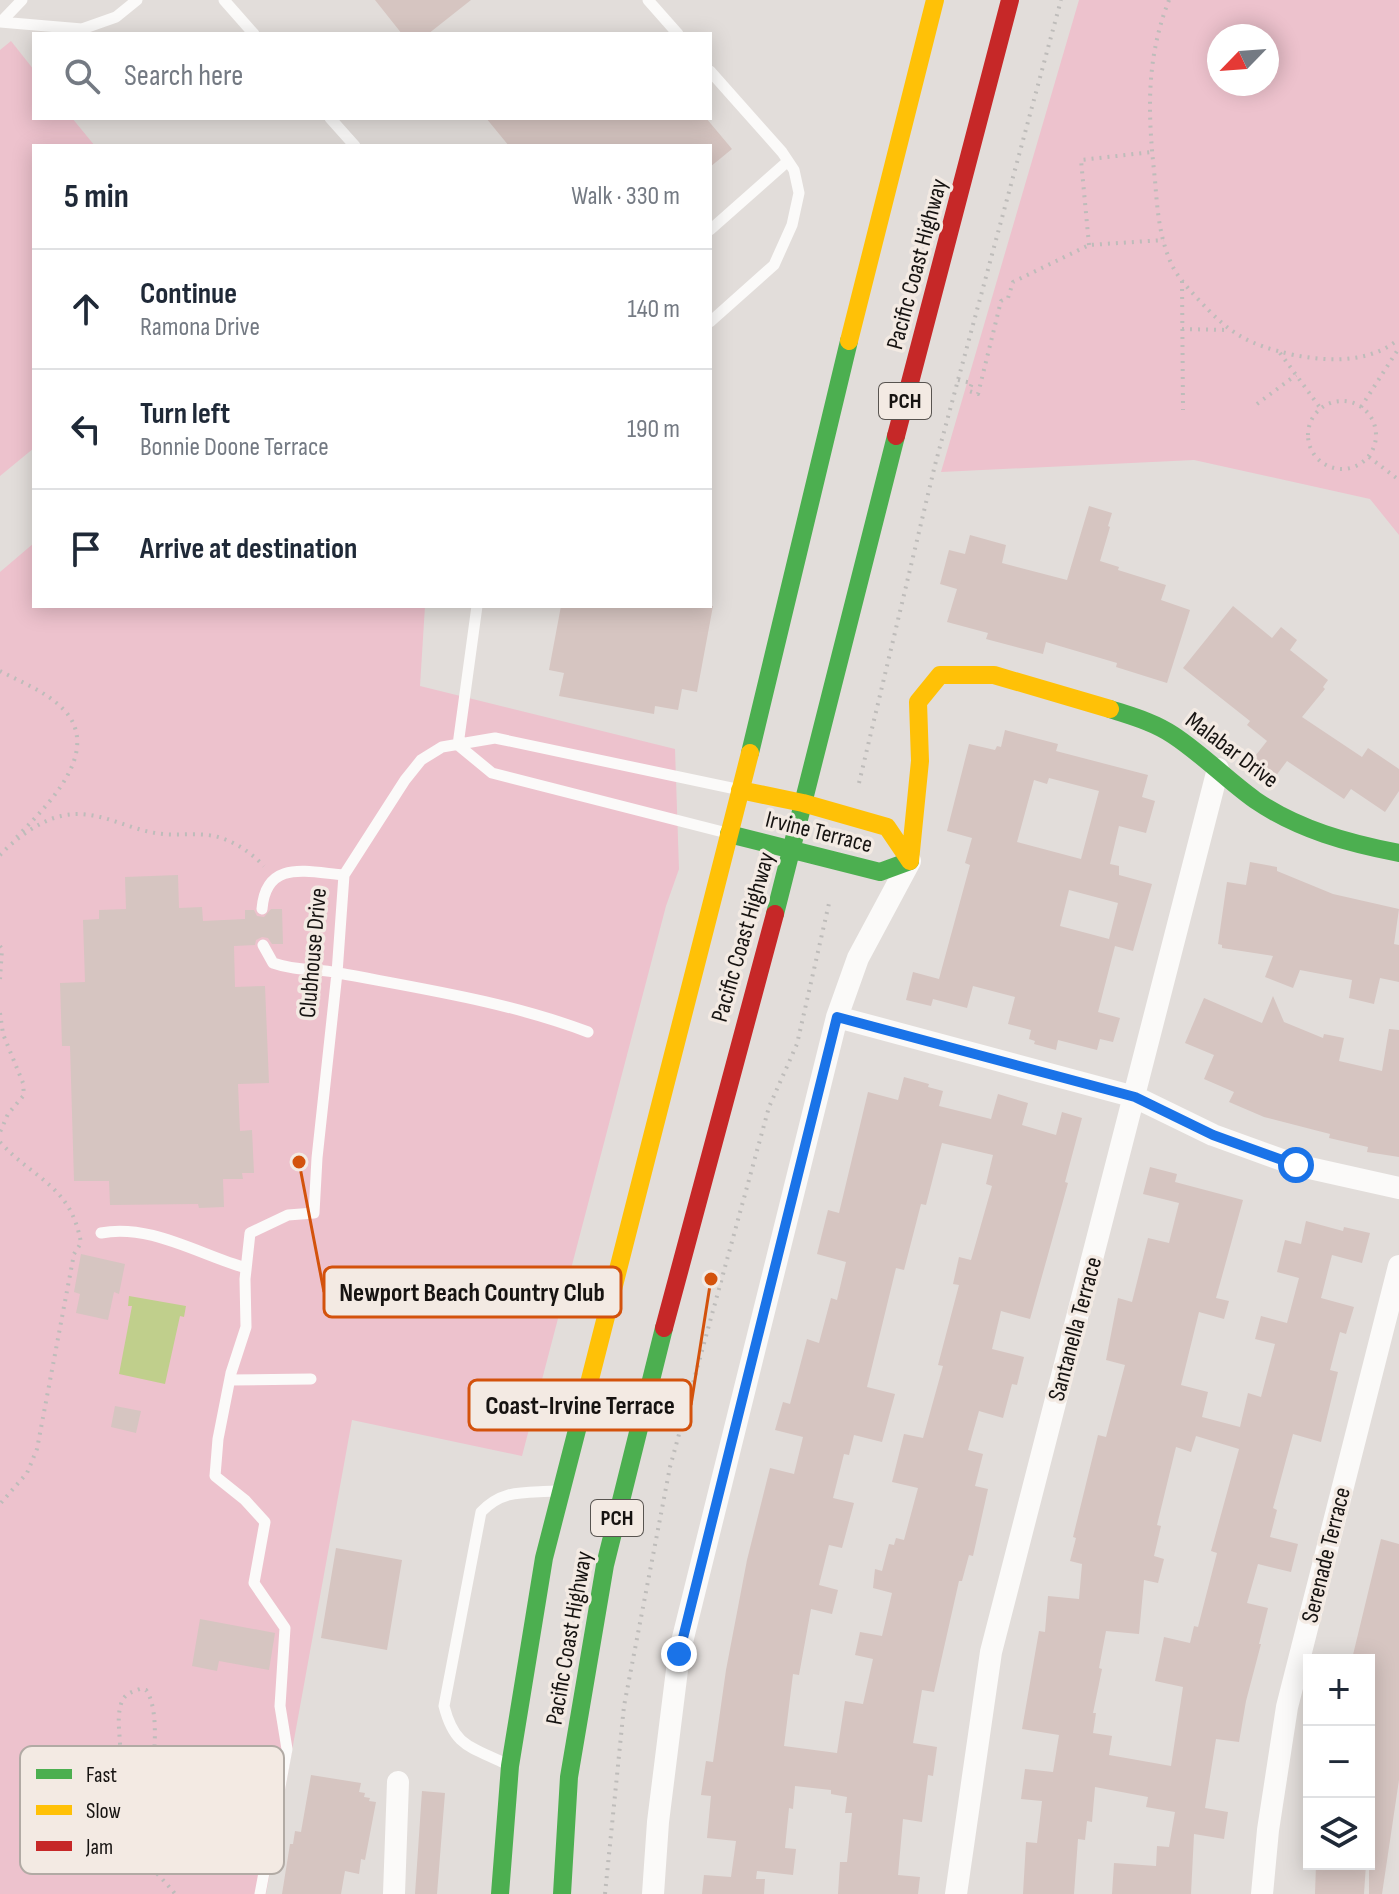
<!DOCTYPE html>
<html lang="en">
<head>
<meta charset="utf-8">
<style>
	:root { --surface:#fff; --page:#f6f6f7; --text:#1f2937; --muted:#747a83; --line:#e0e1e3 }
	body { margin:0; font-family:"Sofia Sans Condensed",sans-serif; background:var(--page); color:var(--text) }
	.controls { position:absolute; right:24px; bottom:24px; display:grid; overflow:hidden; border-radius:0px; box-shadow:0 4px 20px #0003 }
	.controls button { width:72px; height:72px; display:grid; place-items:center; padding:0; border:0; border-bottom:2px solid var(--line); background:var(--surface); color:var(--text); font:40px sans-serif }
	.compass { position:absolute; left:1207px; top:24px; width:72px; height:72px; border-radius:50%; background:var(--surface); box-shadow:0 4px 20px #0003; rotate:245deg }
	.stop { position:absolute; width:24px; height:24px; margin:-18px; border:6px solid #1a73e8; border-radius:50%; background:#fff }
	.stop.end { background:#1a73e8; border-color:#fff; box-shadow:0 2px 8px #0008 }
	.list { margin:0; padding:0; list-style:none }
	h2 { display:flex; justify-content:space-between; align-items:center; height:104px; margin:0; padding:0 32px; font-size:34px }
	h2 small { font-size:26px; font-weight:400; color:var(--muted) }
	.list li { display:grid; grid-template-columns:52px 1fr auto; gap:24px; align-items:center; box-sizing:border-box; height:120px; padding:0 32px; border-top:2px solid var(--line) }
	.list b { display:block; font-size:30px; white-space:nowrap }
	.list p { margin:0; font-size:26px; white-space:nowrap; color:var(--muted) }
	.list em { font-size:26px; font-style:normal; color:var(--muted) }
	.icon { flex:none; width:44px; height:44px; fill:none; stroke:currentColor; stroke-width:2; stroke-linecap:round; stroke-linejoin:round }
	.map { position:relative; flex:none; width:1399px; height:1894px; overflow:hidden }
	.search { position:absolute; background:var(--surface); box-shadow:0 4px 20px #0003; left:32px; top:32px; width:680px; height:88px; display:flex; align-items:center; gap:20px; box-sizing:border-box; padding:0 28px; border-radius:0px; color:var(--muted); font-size:30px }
	.panel { position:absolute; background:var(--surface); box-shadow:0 4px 20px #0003; left:32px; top:144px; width:680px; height:464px; border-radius:0px }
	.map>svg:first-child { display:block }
	.green { fill:#edc2cd; fill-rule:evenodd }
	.water { fill:#c0cf8c }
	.building { fill:#d6c5c1; fill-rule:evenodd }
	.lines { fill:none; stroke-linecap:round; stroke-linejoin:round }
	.path { stroke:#bebcba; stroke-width:4; stroke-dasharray:2 6; stroke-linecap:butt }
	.lane { stroke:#fbfaf9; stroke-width:11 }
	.street { stroke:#fbfaf9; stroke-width:22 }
	.fast { stroke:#4caf50; stroke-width:18 }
	.slow { stroke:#ffc107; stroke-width:18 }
	.jam { stroke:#c62828; stroke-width:18 }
	.route { stroke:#1a73e8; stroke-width:10 }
	.labels { text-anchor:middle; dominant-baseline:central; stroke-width:7; stroke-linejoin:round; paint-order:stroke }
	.shield { fill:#f3eae3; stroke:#585450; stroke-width:2 }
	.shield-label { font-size:22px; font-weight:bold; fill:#161311 }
	.street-label { font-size:24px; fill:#161311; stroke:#f3eae3 }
	.key { fill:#f3eae3; stroke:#b1aaa4; stroke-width:2 }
	.key-label { font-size:22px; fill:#161311 }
	.leader { fill:none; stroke:#d3520c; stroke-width:3 }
	.callout-dot { fill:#d3520c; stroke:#f3eae3; stroke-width:3 }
	.callout { fill:#f3eae3; stroke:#d3520c; stroke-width:3 }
	.callout-label { font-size:26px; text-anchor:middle; font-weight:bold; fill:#161311 }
</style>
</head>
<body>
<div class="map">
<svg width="1399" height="1894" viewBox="0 0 1399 1894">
	<rect width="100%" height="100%" fill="#e2ddda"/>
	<path class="green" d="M1079 0H1399V535L1370 499 1194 460 941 472ZM1219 36H1267V84H1219Z
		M11 41 34 70V118H72L95 146H34V448L0 476V50Z
		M34 543V606H425L420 686 675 749 679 869 666 906 522 1456 352 1420 266 1894H0V572Z"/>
	<path class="water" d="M129 1296 186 1306 184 1317 180 1316 165 1384 119 1374 132 1306H128Z"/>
	<path class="building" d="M375 0H471L428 34H402Z
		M486 118H706L732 149 710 167V146H509Z
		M1089 506 1112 513 1108 526 1110 527 1100 561 1119 567 1118 570 1166 585 1161 600 1190 610 1167 683 1116 667 1117 663 1046 642 1043 654 986 639 988 633 947 622 957 589 940 584 949 550 965 554 970 535 1006 545 1002 563 1067 580Z
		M561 606H713L697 692 682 689 678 710 655 706 654 714 559 696 564 673 549 670Z
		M1233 606 1272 638 1281 627 1297 640 1290 650 1328 680 1323 687 1325 689 1302 717 1362 757 1368 748 1399 769V791L1385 812 1351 789 1344 799 1287 761 1275 777 1252 760 1267 741 1247 725 1250 721 1183 668Z
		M1005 730 1058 744 1056 751 1148 775 1142 797 1155 801 1146 833 1119 826 1110 864 1119 866V875L1152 884 1133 951 1115 946 1098 1012 1120 1018 1113 1042 1100 1039 1097 1050 1058 1040 1056 1050 1034 1044 1035 1041 1029 1039 1031 1030 1008 1024 1015 997 973 986 967 1008 933 999 931 1006 906 1000 913 972 939 979 970 865 965 863 972 838 947 831 969 744 995 750 997 746 1001 747ZM1049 778 1099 791 1081 859 1017 842 1034 780 1047 784ZM1069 890 1118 903 1109 939 1060 926Z
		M1250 862 1277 867V871L1333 894 1399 909 1394 944 1399 945V982L1380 978 1374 1004 1349 998 1352 980 1300 970 1293 988 1265 977 1273 956 1222 948V945L1218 944 1227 882 1246 885Z
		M178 875 179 908 202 907 203 921 245 919V910H254L257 916 264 917 271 909H282L283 944H272L268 938 262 937 256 940 255 945 234 946 235 987 265 986 269 1083 238 1084 240 1131 252 1130 254 1173H242L243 1179H223L224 1207 199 1208 198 1204 110 1205 109 1181H74L70 1046H62L60 983 85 982 83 920 99 919V910L126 909 125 877Z
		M1273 996 1284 1022 1323 1038 1324 1034 1344 1038 1339 1061 1382 1071 1389 1029 1399 1030V1157L1367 1152 1368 1147 1329 1138 1330 1134 1264 1117 1229 1102 1234 1092 1204 1079 1214 1055 1185 1043 1204 998 1262 1023Z
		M904 1077 929 1084 928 1087 943 1091 939 1106 991 1119 998 1094 1028 1103 1022 1125 1056 1135 1062 1112 1082 1118 1065 1182 1068 1183 1030 1319 1001 1311 992 1349 1024 1357 1017 1385 1012 1384 1003 1418 979 1411 968 1450 983 1454 975 1486 988 1489 973 1556 969 1555 962 1581H959L934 1692 922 1690 913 1743 937 1747 933 1776 928 1775 922 1822 903 1819 898 1875 920 1877 918 1894H838L840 1862H847L852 1813H845L847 1797 831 1794V1790L795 1786 793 1809 789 1808 785 1848 796 1849 793 1875 757 1871 756 1879H765L764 1894H702L704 1875 731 1877 736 1841 707 1838 711 1796 701 1795 706 1761 713 1762 726 1670 747 1560 770 1468 794 1474 803 1437 775 1430 783 1402 790 1404 807 1339 819 1343 831 1298 837 1300 846 1262 817 1254 828 1210 839 1213 868 1092 898 1100ZM942 1143 993 1155 986 1184 992 1186 971 1260 959 1257 953 1284 959 1285 938 1365 943 1366 923 1438 904 1434 892 1482 918 1488 904 1540 896 1538 894 1545 889 1544 882 1571 875 1569 873 1588 892 1593 882 1636 860 1632 855 1655 873 1659 863 1704 845 1701 837 1753 784 1746 793 1674 799 1675 811 1609 832 1614 838 1590 819 1585 829 1545 842 1548 854 1503 833 1498 844 1454 849 1455 854 1435 882 1442 895 1394 867 1387 896 1268 904 1270 921 1204 926 1205Z
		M1150 1167 1177 1174 1175 1182 1243 1200 1216 1298 1229 1301 1224 1319 1199 1312 1181 1385 1208 1392 1202 1417 1240 1427 1248 1393 1261 1397 1275 1344 1255 1339 1261 1316 1287 1323 1299 1278 1277 1272 1285 1240 1301 1244 1306 1221 1343 1231 1344 1227 1370 1233 1362 1263 1332 1255 1321 1298 1354 1307 1346 1334 1340 1332 1330 1370 1338 1372 1321 1442 1293 1434 1273 1508 1277 1510 1270 1537 1298 1544 1291 1572 1258 1564 1247 1603 1268 1608 1259 1644H1261L1246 1701 1239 1742 1216 1739 1205 1808 1228 1812 1224 1839 1194 1834 1191 1894H1112L1114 1863 1156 1866 1157 1846 1169 1847 1175 1812 1146 1807 1148 1797 1095 1787 1092 1822 1087 1821 1085 1840 1078 1839 1074 1894H1023L1026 1842 1037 1843 1042 1801 1021 1799 1025 1769 1053 1772 1059 1735 1022 1729 1039 1631 1045 1632 1048 1596 1079 1599 1082 1564 1070 1561 1076 1538 1073 1537 1098 1435 1106 1437 1125 1365 1106 1360 1118 1298 1132 1302 1148 1238 1169 1243 1179 1203 1143 1194ZM1196 1436 1239 1449 1211 1551 1217 1553 1198 1627 1194 1626 1190 1643 1164 1637 1155 1681 1183 1687 1171 1766 1109 1755 1112 1736 1093 1733 1096 1713H1093L1102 1669 1099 1668 1106 1631 1139 1634 1144 1580 1158 1583 1164 1559 1154 1556 1161 1526 1157 1525 1176 1447 1191 1452Z
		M81 1254 125 1264 119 1294 114 1292 108 1320 76 1313 80 1294 74 1292Z
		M115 1406 141 1411 136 1433 111 1427Z
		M1381 1539 1399 1544V1780L1382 1894H1369V1660L1352 1659Z
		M336 1548 402 1560 387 1650 321 1638Z
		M200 1619 275 1633 269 1670 219 1661 217 1671 192 1666Z
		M311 1775 361 1783 359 1792 365 1793 364 1797 370 1798 369 1801 376 1802 365 1860 361 1859 359 1874 345 1871 341 1894H282L290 1844H293L295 1831 301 1832Z
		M422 1791 445 1793 437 1894H415Z
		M1316 1864H1366L1364 1894H1315Z"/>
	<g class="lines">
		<path class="path" d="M1169 0C1145 61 1148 117 1155 180 1157 206 1159 234 1169 258 1174 273 1186 286 1197 298 1230 334 1246 344 1294 355 1329 362 1370 363 1399 339
			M1089 245 1081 160 1152 152
			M1182 281 1183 410
			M1182 329 1228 330
			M1280 353 1321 409
			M958 380 972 383 969 391 978 394 1001 301 1008 298 1013 282 1089 245 1164 240
			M1308 435a34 34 0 1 1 68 0a34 34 0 1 1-68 0Z
			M1257 404 1296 375
			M1361 407 1399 348
			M1369 457 1399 480
			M0 671C23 683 57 696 71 719 96 762 40 812 14 840
			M859 783 935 465 1061 0
			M0 855C15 839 39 821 61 816 97 807 128 831 163 834 183 836 204 831 224 839 240 845 252 854 264 866
			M0 946 2 949 0 979
			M0 1013 3 1034 23 1083 24 1095 8 1114 0 1132
			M0 1142C34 1180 71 1185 81 1243L74 1254 37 1449 27 1473 0 1504
			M76 1862C101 1832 118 1793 120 1754 121 1737 116 1720 121 1704 124 1694 131 1692 140 1689L146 1690C159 1708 155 1754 151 1776 147 1798 135 1820 140 1843 144 1864 163 1878 175 1894
			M605 1894 624 1706 670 1467 769 1107 797 1044 830 899"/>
		<path class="lane" d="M224 0 254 34
			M648 0 678 34
			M0 22 82 29 116 17 137 0
			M1 22 22 0
			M710 71 782 152 794 170 799 193 792 225 774 265 710 322
			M330 118 355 146
			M710 230 788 161
			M458 745 492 773 723 832
			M458 745 477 606
			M262 909C266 859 307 872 344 875
			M263 945 273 963C299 972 315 968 339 973 423 989 509 1002 588 1032
			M101 1233C149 1223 200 1255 246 1268
			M230 1380 311 1379
			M502 1762C468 1746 454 1745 444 1706L481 1512C503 1489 524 1493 554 1491
			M260 1894 287 1749 280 1706 285 1628 254 1583 265 1522 245 1500 215 1476 218 1439 231 1373 246 1327 245 1279 250 1233 288 1215 314 1213 317 1158 337 973 344 875 405 780 421 760 442 747 495 738 736 789"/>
		<path class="street" d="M837 1017 1135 1097 1213 1135 1296 1165 1399 1188
			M394 1894 398 1782
			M653 1894 658 1822 679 1654 837 1017 858 958 910 861
			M956 1894 991 1652 1218 769
			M1262 1894 1268 1830 1287 1707 1399 1266"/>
		<path class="fast" d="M1110 709C1131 716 1154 722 1173 735 1202 754 1227 780 1255 800 1299 830 1348 843 1399 853
			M750 753 849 341
			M729 834 880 872 910 861
			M775 914 896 436
			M500 1894 510 1766 544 1558 586 1395
			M562 1894 569 1777 605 1565 664 1328"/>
		<path class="slow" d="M849 341 935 0
			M740 790 803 803 887 827 910 861
			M910 861 920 761 918 702 940 675H994L1110 709
			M586 1395 750 753"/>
		<path class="jam" d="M896 436 1010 0
			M664 1328 775 914"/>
	</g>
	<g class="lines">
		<path class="route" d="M679 1654 837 1017 1135 1097 1213 1135 1296 1165"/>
	</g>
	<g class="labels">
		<g class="shield">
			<rect x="879" y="383" width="52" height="36" rx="6"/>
			<rect x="591" y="1500" width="52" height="36" rx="6"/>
		</g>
		<g class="shield-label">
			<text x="905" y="401">PCH</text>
			<text x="617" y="1518">PCH</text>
		</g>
		<g class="street-label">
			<text transform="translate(917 264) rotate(-75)">Pacific Coast Highway</text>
			<text transform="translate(1232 750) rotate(37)">Malabar Drive</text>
			<text transform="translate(819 832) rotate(14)">Irvine Terrace</text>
			<text transform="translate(743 937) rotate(-74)">Pacific Coast Highway</text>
			<text transform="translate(313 953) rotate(-85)">Clubhouse Drive</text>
			<text transform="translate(1075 1329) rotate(-75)">Santanella Terrace</text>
			<text transform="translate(1326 1555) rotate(-76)">Serenade Terrace</text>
			<text transform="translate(569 1638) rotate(-80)">Pacific Coast Highway</text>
		</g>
	</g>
	<rect x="20" y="1746" width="264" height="128" rx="12" class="key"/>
	<rect x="36" y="1769" width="36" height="10" fill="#4caf50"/>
	<rect x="36" y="1805" width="36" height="10" fill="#ffc107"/>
	<rect x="36" y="1841" width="36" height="10" fill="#c62828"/>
	<g class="key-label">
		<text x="86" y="1782">Fast</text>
		<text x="86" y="1818">Slow</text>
		<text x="86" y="1854">Jam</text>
	</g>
	<path class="leader" d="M299 1162L324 1292M711 1279L691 1405"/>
	<g class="callout-dot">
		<circle cx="299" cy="1162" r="8"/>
		<circle cx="711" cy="1279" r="8"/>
	</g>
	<g class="callout">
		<rect x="324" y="1267" width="297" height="50" rx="8"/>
		<rect x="469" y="1380" width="222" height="50" rx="8"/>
	</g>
	<g class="callout-label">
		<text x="472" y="1301">Newport Beach Country Club</text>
		<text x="580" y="1414">Coast-Irvine Terrace</text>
	</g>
</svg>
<div class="controls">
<button>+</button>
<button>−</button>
<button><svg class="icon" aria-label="layers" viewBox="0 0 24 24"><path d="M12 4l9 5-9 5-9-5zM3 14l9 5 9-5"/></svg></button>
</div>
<svg class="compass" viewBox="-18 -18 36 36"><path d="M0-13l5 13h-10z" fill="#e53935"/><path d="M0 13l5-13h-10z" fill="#747a83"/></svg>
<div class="stop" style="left:1296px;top:1165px"></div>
<div class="stop end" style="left:679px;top:1654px"></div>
<div class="search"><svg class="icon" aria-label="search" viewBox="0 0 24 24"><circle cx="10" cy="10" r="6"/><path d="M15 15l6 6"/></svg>Search here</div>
<section class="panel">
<h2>5 min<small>Walk · 330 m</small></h2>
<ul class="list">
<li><svg class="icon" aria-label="ahead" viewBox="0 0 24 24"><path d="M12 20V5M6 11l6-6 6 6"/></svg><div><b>Continue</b><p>Ramona Drive</p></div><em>140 m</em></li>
<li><svg class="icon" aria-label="left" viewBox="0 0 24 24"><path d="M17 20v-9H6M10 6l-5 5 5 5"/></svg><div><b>Turn left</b><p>Bonnie Doone Terrace</p></div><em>190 m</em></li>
<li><svg class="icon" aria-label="arrive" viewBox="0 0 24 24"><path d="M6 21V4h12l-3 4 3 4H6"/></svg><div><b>Arrive at destination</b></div></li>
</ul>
</section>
</div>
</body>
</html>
